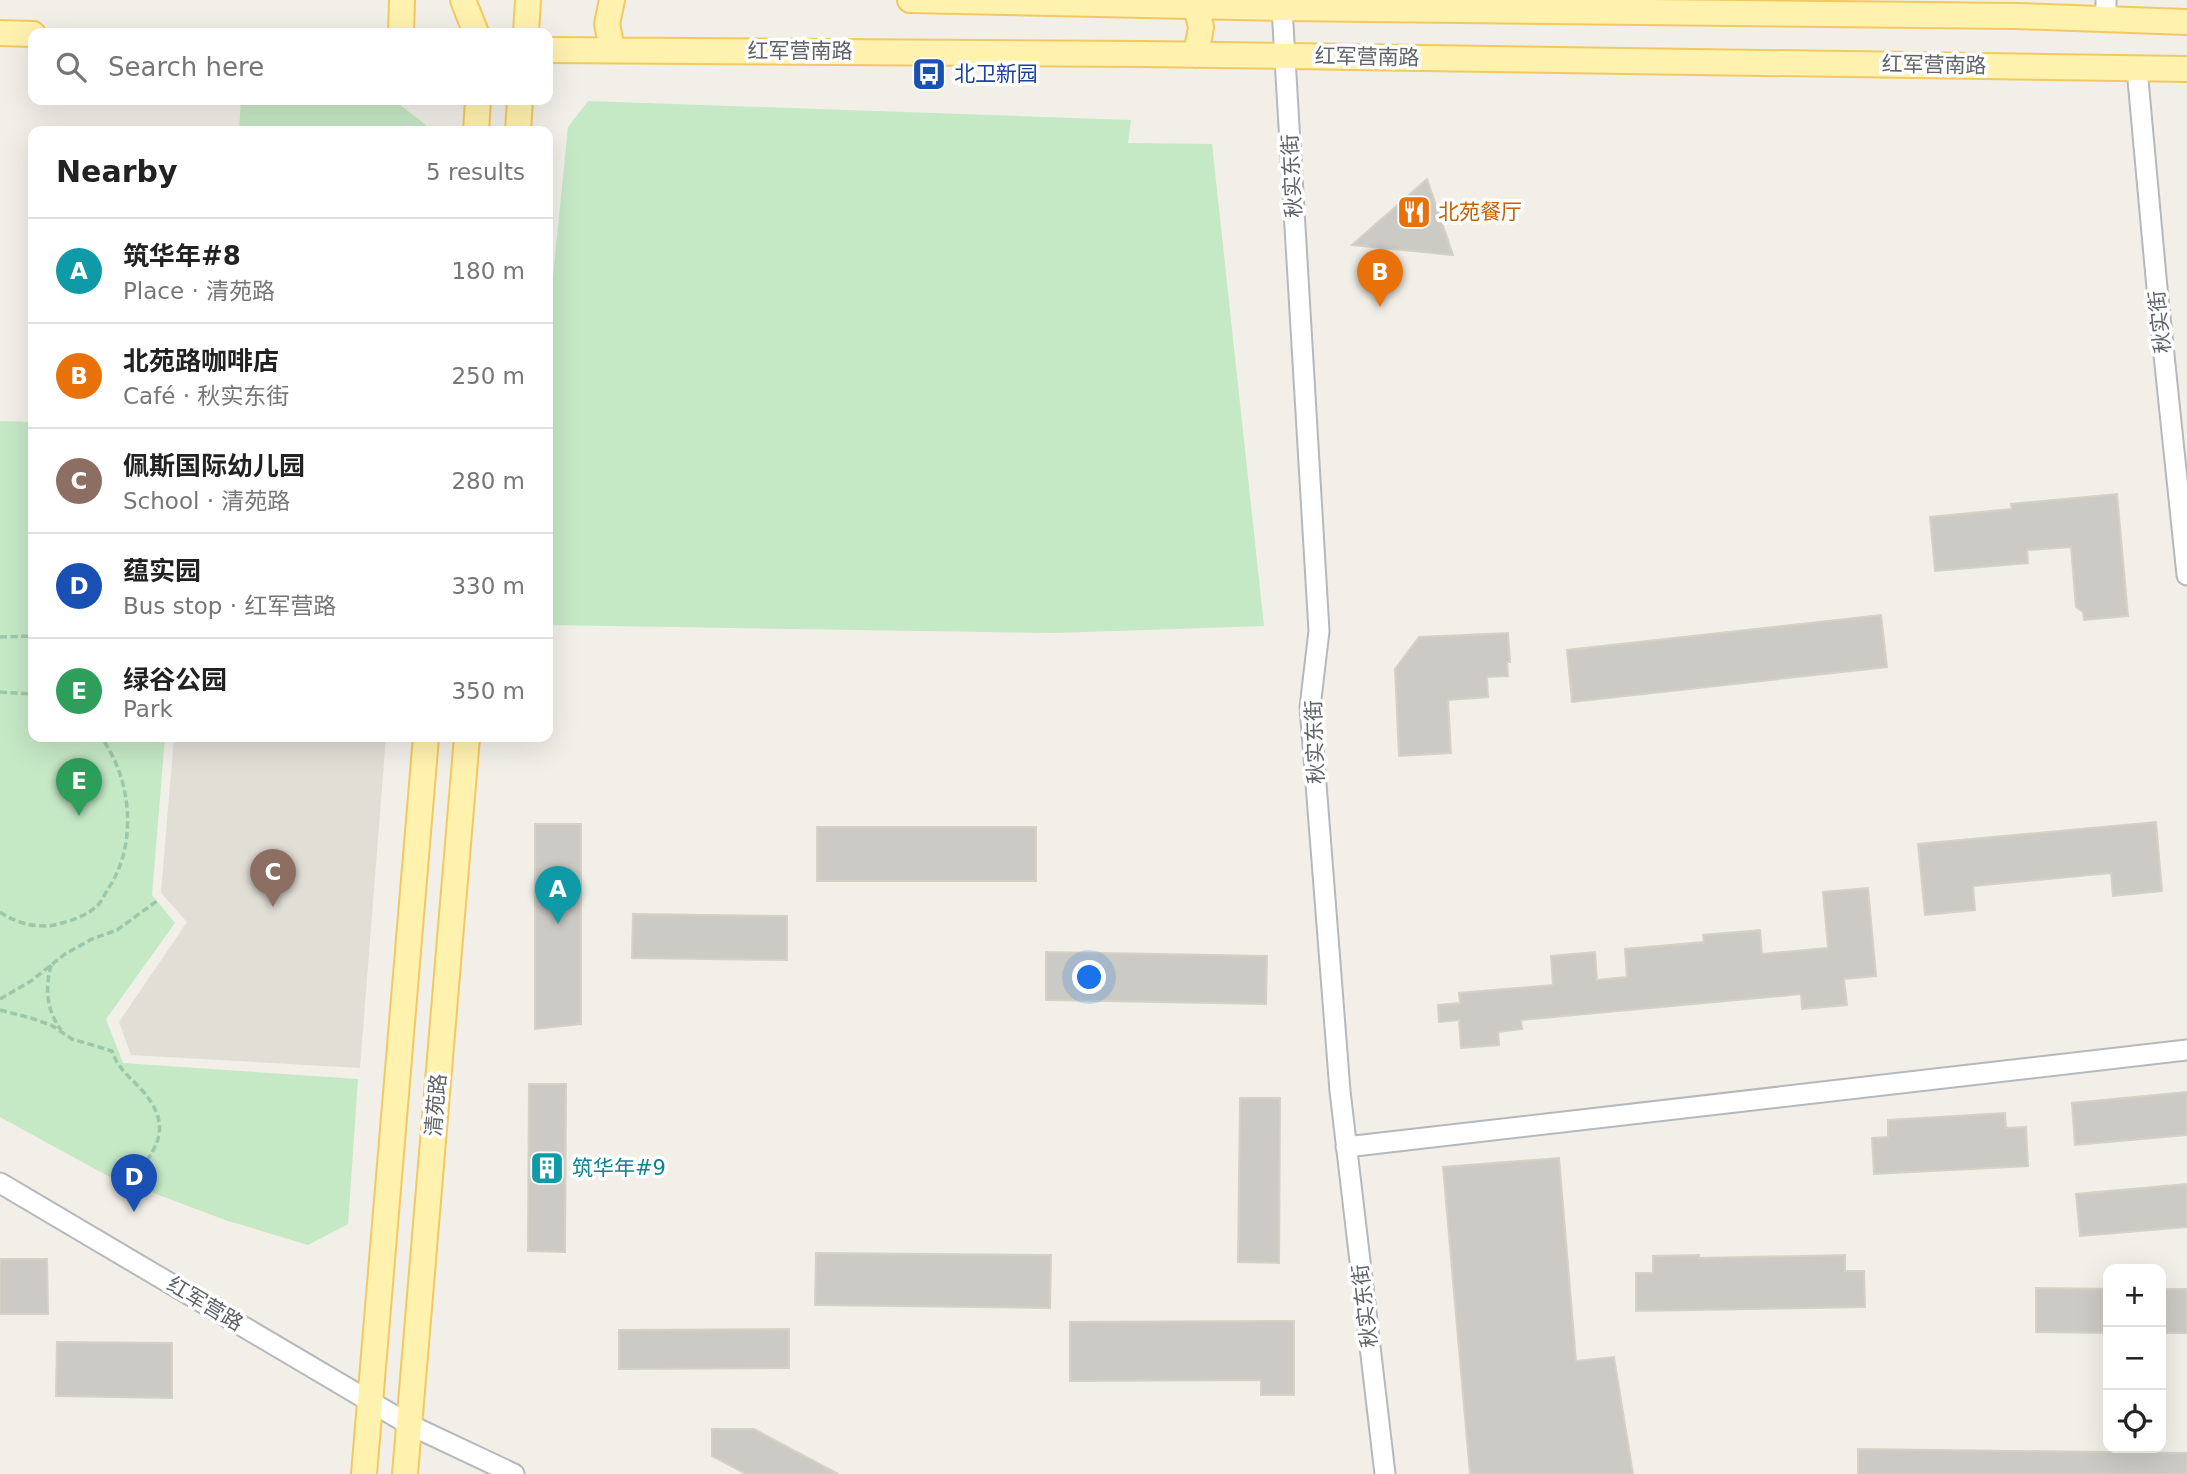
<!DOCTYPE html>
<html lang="en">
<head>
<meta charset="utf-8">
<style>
	:root { --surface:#fff; --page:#f6f6f6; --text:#222; --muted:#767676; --line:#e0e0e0; --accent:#ea4335 }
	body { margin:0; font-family:"DejaVu Sans","Noto Sans SC",sans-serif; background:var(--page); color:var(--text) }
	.controls { position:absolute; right:21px; bottom:21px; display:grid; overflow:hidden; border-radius:14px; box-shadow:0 7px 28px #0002 }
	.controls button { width:63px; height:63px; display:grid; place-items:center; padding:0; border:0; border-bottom:2px solid var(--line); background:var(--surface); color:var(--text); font:35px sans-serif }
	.you { position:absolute; left:1090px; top:978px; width:24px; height:24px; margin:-18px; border:5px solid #fff; border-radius:50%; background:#1a73e8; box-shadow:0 0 0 10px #1a73e833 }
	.badge { display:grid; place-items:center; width:46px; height:46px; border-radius:50%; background:var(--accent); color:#fff; font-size:23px; font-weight:700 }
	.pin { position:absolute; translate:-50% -58px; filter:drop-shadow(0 2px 4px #0008) }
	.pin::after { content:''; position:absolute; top:37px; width:24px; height:21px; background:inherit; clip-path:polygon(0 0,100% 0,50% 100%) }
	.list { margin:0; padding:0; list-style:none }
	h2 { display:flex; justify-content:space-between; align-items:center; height:91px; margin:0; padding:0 28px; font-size:30px }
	h2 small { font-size:23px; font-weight:400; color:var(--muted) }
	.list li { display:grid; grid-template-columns:46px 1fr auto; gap:21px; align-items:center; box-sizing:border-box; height:105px; padding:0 28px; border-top:2px solid var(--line) }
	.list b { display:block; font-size:26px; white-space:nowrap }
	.list p { margin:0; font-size:23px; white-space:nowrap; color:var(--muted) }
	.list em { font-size:23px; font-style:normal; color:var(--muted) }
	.icon { flex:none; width:38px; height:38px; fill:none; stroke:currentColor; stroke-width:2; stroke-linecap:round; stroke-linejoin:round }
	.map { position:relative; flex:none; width:2187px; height:1474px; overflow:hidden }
	.search { position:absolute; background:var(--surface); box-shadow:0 7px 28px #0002; left:28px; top:28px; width:525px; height:77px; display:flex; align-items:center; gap:18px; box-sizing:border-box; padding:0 24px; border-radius:14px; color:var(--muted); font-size:26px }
	.panel { position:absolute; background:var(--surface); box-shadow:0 7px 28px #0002; left:28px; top:126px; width:525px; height:616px; border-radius:14px }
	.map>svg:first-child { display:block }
	.education { fill:#e1ded6 }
	.green { fill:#c5e8c5 }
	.building { fill:#cccac5; stroke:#d6d1c6; stroke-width:2 }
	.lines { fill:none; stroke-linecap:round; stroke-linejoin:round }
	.minor-casing { stroke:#b5b8bc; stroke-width:23 }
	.major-casing { stroke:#f2c960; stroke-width:28 }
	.path { stroke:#9cc7a9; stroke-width:3.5; stroke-dasharray:7 3.5; stroke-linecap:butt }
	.minor { stroke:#fff; stroke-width:19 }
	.major { stroke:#fff2af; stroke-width:24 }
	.labels { text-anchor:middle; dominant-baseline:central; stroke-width:7; stroke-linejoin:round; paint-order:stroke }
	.street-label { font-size:21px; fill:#5f6368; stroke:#fff }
	.transit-label { font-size:21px; fill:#164399; stroke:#fff; text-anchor:start }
	.food-label { font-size:21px; fill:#c56008; stroke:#fff; text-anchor:start }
	.culture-label { font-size:21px; fill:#0d838f; stroke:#fff; text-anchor:start }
</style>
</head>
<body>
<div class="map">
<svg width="2187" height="1474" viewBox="0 0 2187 1474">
	<rect width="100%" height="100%" fill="#f1efe8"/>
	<path class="education" d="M174 737H386L360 1068 131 1055 119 1022 187 922 161 893Z"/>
	<path class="green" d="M241 100 395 101 426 125V131H239Z
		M588 101 1131 120 1128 143 1212 144 1264 626 1055 633 548 625V326L568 127Z
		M0 421 33 422V737H165L152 895 175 923 106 1019 123 1063 358 1079 348 1224 308 1245 225 1220 106 1175 0 1117Z"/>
	<path class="building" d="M1427 179 1453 255 1352 245Z
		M2117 494 2128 616 2084 620 2083 612 2076 607 2071 547 2027 550 2028 563 1935 571 1930 517 2012 509 2011 504Z
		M1881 615 1887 667 1572 702 1567 650Z
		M1508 633 1510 662H1507L1508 676 1487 677 1488 697 1448 700 1451 753 1399 756 1395 669 1419 637Z
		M2156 822 2162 891 2113 896 2111 873 1973 886 1975 910 1925 915 1918 844Z
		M535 824H581V1024L535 1029Z
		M817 827H1036V881H817Z
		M1868 888 1876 976 1844 979 1847 1005 1802 1009 1801 994 1521 1020 1522 1029 1498 1032 1499 1045 1461 1048 1459 1020 1439 1022 1438 1005 1460 1003 1459 993 1553 985 1551 956 1595 952 1597 980 1627 977 1625 949 1704 942 1703 935 1760 930 1762 954 1828 948 1823 892Z
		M633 914 787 916V960L632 958Z
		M1046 952 1267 956 1266 1004 1046 1000Z
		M529 1084H566L565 1252 528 1251Z
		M2187 1092V1135L2075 1145 2072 1103Z
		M1240 1098H1280L1279 1263 1238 1262Z
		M2005 1113 2006 1128 2026 1127 2028 1166 1874 1174 1872 1138 1888 1137V1120Z
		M1559 1158 1576 1361 1614 1357 1633 1474H1470L1443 1167Z
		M2187 1184V1227L2080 1236 2076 1194Z
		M816 1253 1051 1255 1050 1308 815 1305Z
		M1699 1255V1258L1845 1255V1271H1864L1865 1307 1636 1311V1273H1653V1256Z
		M0 1259H47L48 1314H0Z
		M2036 1288 2108 1289V1333L2036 1332Z
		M2161 1289H2187V1333H2161Z
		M1294 1321V1395H1261V1380L1070 1381V1322Z
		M789 1329V1368L619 1369V1330Z
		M57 1342 172 1343V1398L56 1396Z
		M712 1429H754L838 1474H746L712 1456Z
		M1858 1449 2187 1453V1474H1858Z"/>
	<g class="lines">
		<g class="minor-casing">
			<path id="minor" d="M2106 0V20
				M1282 8 1319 631 1310 707 1340 1091 1385 1474
				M2137 69 2157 288 2187 575
				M1346 1147 2187 1050
				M0 1183 410 1425 514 1474"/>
		</g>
		<g class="major-casing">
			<path id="major" d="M463 0 476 33
				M612 0 607 24 612 49
				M910 0 1282 8 2016 16 2187 22
				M0 33 33 34
				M401 33 402 0
				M526 33 528 0
				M548 50 1143 54 2187 69
				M1196 55 1201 27 1196 6
				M476 131 478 100
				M518 131 520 100
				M364 1474 426 737
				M405 1474 467 737"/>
		</g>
		<path class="path" d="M0 637 33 636
			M0 692 33 694
			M0 912C17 924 41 930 62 923 73 920 87 915 96 907 101 903 104 895 108 889 138 845 132 779 101 737
			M51 965C45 989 46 1009 61 1030
			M0 999 31 981 65 954 92 939 117 930 157 901
			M0 1010 31 1018 51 1025 72 1039 112 1051C118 1069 129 1076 141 1089 171 1123 161 1144 136 1175"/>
		<use href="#minor" class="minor"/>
		<use href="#major" class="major"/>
	</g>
	<defs>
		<g id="bus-square" transform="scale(1.75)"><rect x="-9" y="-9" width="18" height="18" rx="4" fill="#1a4fb4" stroke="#fff"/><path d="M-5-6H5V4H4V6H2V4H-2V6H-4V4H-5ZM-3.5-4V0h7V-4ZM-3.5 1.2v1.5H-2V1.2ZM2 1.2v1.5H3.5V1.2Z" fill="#fff"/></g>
		<g id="restaurant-square" transform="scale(1.75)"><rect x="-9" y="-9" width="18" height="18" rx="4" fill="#e8710a" stroke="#fff"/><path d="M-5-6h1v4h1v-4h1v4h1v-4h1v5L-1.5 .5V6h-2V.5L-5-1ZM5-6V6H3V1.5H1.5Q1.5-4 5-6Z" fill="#fff"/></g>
		<g id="building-square" transform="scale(1.75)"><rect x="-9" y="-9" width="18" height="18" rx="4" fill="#0f9aa8" stroke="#fff"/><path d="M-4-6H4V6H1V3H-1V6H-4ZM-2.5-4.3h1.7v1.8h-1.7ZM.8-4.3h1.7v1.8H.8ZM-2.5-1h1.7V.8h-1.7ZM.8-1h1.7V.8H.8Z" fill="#fff"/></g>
	</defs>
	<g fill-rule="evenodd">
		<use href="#bus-square" x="929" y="74"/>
		<use href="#restaurant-square" x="1414" y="212"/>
		<use href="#building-square" x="547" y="1168"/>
	</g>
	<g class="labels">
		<g class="street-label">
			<text x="800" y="51">红军营南路</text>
			<text transform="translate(1367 57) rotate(1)">红军营南路</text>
			<text transform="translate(1934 65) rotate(1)">红军营南路</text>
			<text transform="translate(1292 176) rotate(-93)">秋实东街</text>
			<text transform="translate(2160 322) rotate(-96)">秋实街</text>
			<text transform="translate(1315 742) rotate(-92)">秋实东街</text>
			<text transform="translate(436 1105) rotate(-85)">清苑路</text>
			<text transform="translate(205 1304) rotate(31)">红军营路</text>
			<text transform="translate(1365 1306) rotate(-97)">秋实东街</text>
		</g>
		<g class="transit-label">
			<text x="954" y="74">北卫新园</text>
		</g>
		<g class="food-label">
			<text x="1438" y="212">北苑餐厅</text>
		</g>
		<g class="culture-label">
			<text x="572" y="1168">筑华年#9</text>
		</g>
	</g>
</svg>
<div class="controls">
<button>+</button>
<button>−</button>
<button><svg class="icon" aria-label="locate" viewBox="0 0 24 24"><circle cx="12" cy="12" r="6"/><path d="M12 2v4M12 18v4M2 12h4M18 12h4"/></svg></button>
</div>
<div class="you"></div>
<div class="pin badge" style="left:558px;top:924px;background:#0f9aa8">A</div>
<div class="pin badge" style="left:1380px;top:307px;background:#e8710a">B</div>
<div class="pin badge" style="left:273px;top:907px;background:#8d6e63">C</div>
<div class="pin badge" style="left:134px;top:1212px;background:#1a4fb4">D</div>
<div class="pin badge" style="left:79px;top:816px;background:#2e9e5b">E</div>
<div class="search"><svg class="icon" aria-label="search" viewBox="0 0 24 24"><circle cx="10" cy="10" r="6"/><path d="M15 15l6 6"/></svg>Search here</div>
<section class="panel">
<h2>Nearby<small>5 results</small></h2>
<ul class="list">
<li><span class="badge" style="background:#0f9aa8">A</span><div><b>筑华年#8</b><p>Place · 清苑路</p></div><em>180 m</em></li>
<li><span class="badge" style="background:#e8710a">B</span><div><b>北苑路咖啡店</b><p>Café · 秋实东街</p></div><em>250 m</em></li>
<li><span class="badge" style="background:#8d6e63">C</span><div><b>佩斯国际幼儿园</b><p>School · 清苑路</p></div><em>280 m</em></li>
<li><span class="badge" style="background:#1a4fb4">D</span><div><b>蕴实园</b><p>Bus stop · 红军营路</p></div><em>330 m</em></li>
<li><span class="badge" style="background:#2e9e5b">E</span><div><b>绿谷公园</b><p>Park</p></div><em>350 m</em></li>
</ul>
</section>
</div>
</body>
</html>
